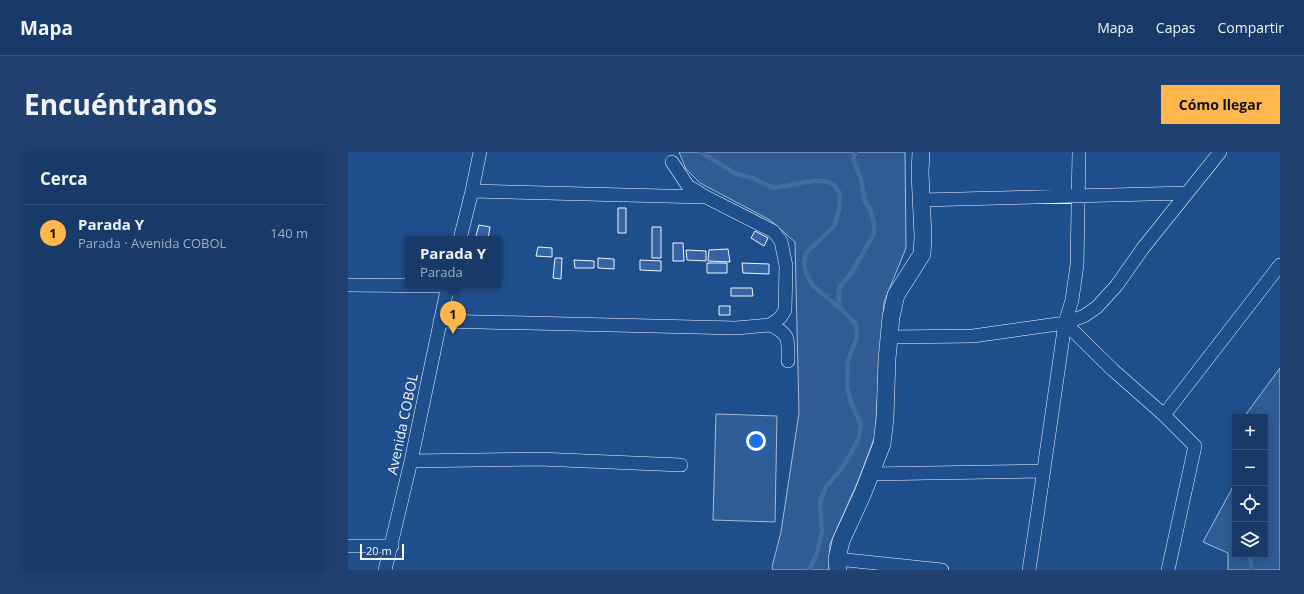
<!DOCTYPE html>
<html lang="es">
<head>
<meta charset="utf-8">
<style>
	:root { --surface:#173a69; --page:#20416f; --text:#f1f3f6; --muted:#9eadc0; --line:#36547d; --accent:#ffb74d }
	body { margin:0; font-family:"Open Sans",sans-serif; background:var(--page); color:var(--text) }
	.controls { position:absolute; right:12px; bottom:12px; display:grid; overflow:hidden; border-radius:0px; box-shadow:0 2px 10px #0003 }
	.controls button { width:36px; height:36px; display:grid; place-items:center; padding:0; border:0; border-bottom:1px solid var(--line); background:var(--surface); color:var(--text); font:20px sans-serif }
	.scale { position:absolute; left:12px; bottom:10px; width:44px; box-sizing:border-box; padding-left:4px; border:2px solid #f2f6ff; border-top:0; font-size:11px; line-height:14px; white-space:nowrap; color:#f2f6ff; -webkit-text-stroke:3px #1f4e8c; paint-order:stroke }
	.you { position:absolute; left:408px; top:289px; width:14px; height:14px; margin:-10px; border:3px solid #fff; border-radius:50%; background:#1a73e8; box-shadow:0 0 0 6px #1a73e833 }
	.badge { display:grid; place-items:center; width:26px; height:26px; border-radius:50%; background:var(--accent); color:#111; font-size:13px; font-weight:700 }
	.pin { position:absolute; translate:-50% -33px; filter:drop-shadow(0 1px 2px #0008) }
	.pin::after { content:''; position:absolute; top:21px; width:14px; height:12px; background:inherit; clip-path:polygon(0 0,100% 0,50% 100%) }
	.popup { position:absolute; left:57px; top:84px; width:96px; height:52px; box-sizing:border-box; display:grid; place-content:center; border-radius:0px; background:var(--surface); filter:drop-shadow(0 1px 3px #0005); font-size:13px; white-space:nowrap; color:var(--muted) }
	.popup b { font-size:15px; color:var(--text) }
	.popup::after { content:''; position:absolute; left:50%; top:100%; margin-left:-8px; border:8px solid transparent; border-top-color:var(--surface) }
	.list { margin:0; padding:0; list-style:none }
	h2 { display:flex; justify-content:space-between; align-items:center; height:52px; margin:0; padding:0 16px; font-size:17px }
	h2 small { font-size:13px; font-weight:400; color:var(--muted) }
	.list li { display:grid; grid-template-columns:26px 1fr auto; gap:12px; align-items:center; box-sizing:border-box; height:56px; padding:0 16px; border-top:1px solid var(--line) }
	.list b { display:block; font-size:15px; white-space:nowrap }
	.list p { margin:0; font-size:13px; white-space:nowrap; color:var(--muted) }
	.list em { font-size:13px; font-style:normal; color:var(--muted) }
	.icon { flex:none; width:22px; height:22px; fill:none; stroke:currentColor; stroke-width:2; stroke-linecap:round; stroke-linejoin:round }
	.map { position:relative; flex:none; width:932px; height:418px; overflow:hidden; border-radius:0px }
	header { display:flex; align-items:center; gap:24px; box-sizing:border-box; height:56px; padding:0 20px; background:var(--surface); border-bottom:1px solid var(--line) }
	header strong { font-size:19px }
	nav { display:flex; gap:22px; margin-inline-start:auto; font-size:14px }
	.intro { display:flex; align-items:center; justify-content:space-between; box-sizing:border-box; height:96px; padding:0 24px }
	h1 { margin:0; font-size:28px }
	.button { padding:10px 18px; border-radius:0px; background:var(--accent); color:#111; font-size:14px; font-weight:700 }
	main { display:flex; gap:24px; padding:0 24px }
	aside { flex:1; background:var(--surface); border-radius:0px; box-shadow:0 2px 10px #0003 }
	.map>svg:first-child { display:block }
	.built { fill:#305b95; stroke:#a8bbd7 }
	.lines { fill:none; stroke-linecap:round; stroke-linejoin:round }
	.stream { stroke:#446ba0; stroke-width:4.5 }
	.building { fill:#3563a3; stroke:#f2f6ff }
	.minor-casing { stroke:#f2f6ff; stroke-width:14 }
	.tertiary-casing { stroke:#f2f6ff; stroke-width:18 }
	.minor { stroke:#1f4e8c; stroke-width:13 }
	.tertiary { stroke:#1f4e8c; stroke-width:17 }
	.labels { text-anchor:middle; dominant-baseline:central; stroke-width:3; stroke-linejoin:round; paint-order:stroke }
	.street-label { font-size:14px; fill:#f2f6ff; stroke:#1f4e8c }
</style>
</head>
<body>
<header>
<strong>Mapa</strong>
<nav><a>Mapa</a><a>Capas</a><a>Compartir</a></nav>
</header>
<div class="intro"><h1>Encuéntranos</h1><a class="button">Cómo llegar</a></div>
<main>
<aside>
<h2>Cerca<small></small></h2>
<ul class="list">
<li><span class="badge">1</span><div><b>Parada Y</b><p>Parada · Avenida COBOL</p></div><em>140 m</em></li>
</ul>
</aside>
<div class="map">
<svg width="932" height="418" viewBox="0 0 932 418">
	<rect width="100%" height="100%" fill="#1f4e8c"/>
	<path class="built" d="M331 0H557L558 96 536 150 527 284 510 329 482 392 481 418H425L424 415 433 380 451 261 447 90 422 68 352 31 338 17Z
		M932 216V418H880V401L855 390 887 331V403H917V265H896Z
		M368 262 429 264 427 370 365 368Z"/>
	<g class="lines">
		<path class="stream" d="M353 0 388 22 405 26 425 36 465 29H477L486 33 492 41 491 58 486 74 458 101 456 111 458 121 464 133 491 155 508 172 509 185 500 208 499 234 503 251 513 272 511 286 495 315 478 335 472 349 474 379 469 401 461 418
			M491 155V136L504 120 526 82V71L522 57 517 49 513 27 505 7 508 0
			M902 403 904 418"/>
	</g>
	<path class="building" d="M270 56H278V81H270Z
		M131 73 142 75 140 87H127Z
		M304 75H313V106H304Z
		M407 79 420 86 416 94 403 86Z
		M325 91H335L336 109H325Z
		M190 95 204 96V105L188 104Z
		M380 97 382 110 360 109 361 98Z
		M338 98 358 99V109L339 108Z
		M207 106H214L213 127 205 126Z
		M250 106 266 107V117L250 116Z
		M226 108 246 109V116H227Z
		M292 108 313 109V119L292 118Z
		M359 111H379V121H359Z
		M394 111 421 112V122L395 121Z
		M383 136H404L405 144H383Z
		M371 154H382V163H371Z"/>
	<g class="lines">
		<g class="minor-casing">
			<path id="minor" d="M124 39 356 45
				M573 48 839 41
				M112 87 124 39 132 0
				M0 133 100 134
				M92 169 388 176 422 173 432 166 437 158 438 114 433 89 425 79 358 45 340 34 324 10
				M717 171 765 218 816 263 847 294 820 418
				M422 173C443 182 440 189 440 209
				M541 185 625 184 717 171 736 164 749 155 769 133 795 96 872 0
				M816 263 932 113
				M63 309 191 307 333 313
				M522 322 696 319
				M0 394H44
				M489 407 594 418
				M37 418 63 309 100 133
				M681 418 689 365 717 171 724 148 729 113 731 0"/>
		</g>
		<g class="tertiary-casing">
			<path id="tertiary" d="M490 418 489 407 493 389 515 341 534 292 537 266 539 207 543 165 548 143 574 102 575 85 572 20 573 0"/>
		</g>
		<use href="#minor" class="minor"/>
		<use href="#tertiary" class="tertiary"/>
	</g>
	<g class="labels">
		<g class="street-label">
			<text transform="translate(54 272) rotate(-78)">Avenida COBOL</text>
		</g>
	</g>
</svg>
<div class="controls">
<button>+</button>
<button>−</button>
<button><svg class="icon" aria-label="locate" viewBox="0 0 24 24"><circle cx="12" cy="12" r="6"/><path d="M12 2v4M12 18v4M2 12h4M18 12h4"/></svg></button>
<button><svg class="icon" aria-label="layers" viewBox="0 0 24 24"><path d="M12 4l9 5-9 5-9-5zM3 14l9 5 9-5"/></svg></button>
</div>
<div class="scale">20 m</div>
<div class="you"></div>
<div class="pin badge" style="left:105px;top:182px">1</div>
<div class="popup"><b>Parada Y</b>Parada</div>
</div>
</main>
</body>
</html>
